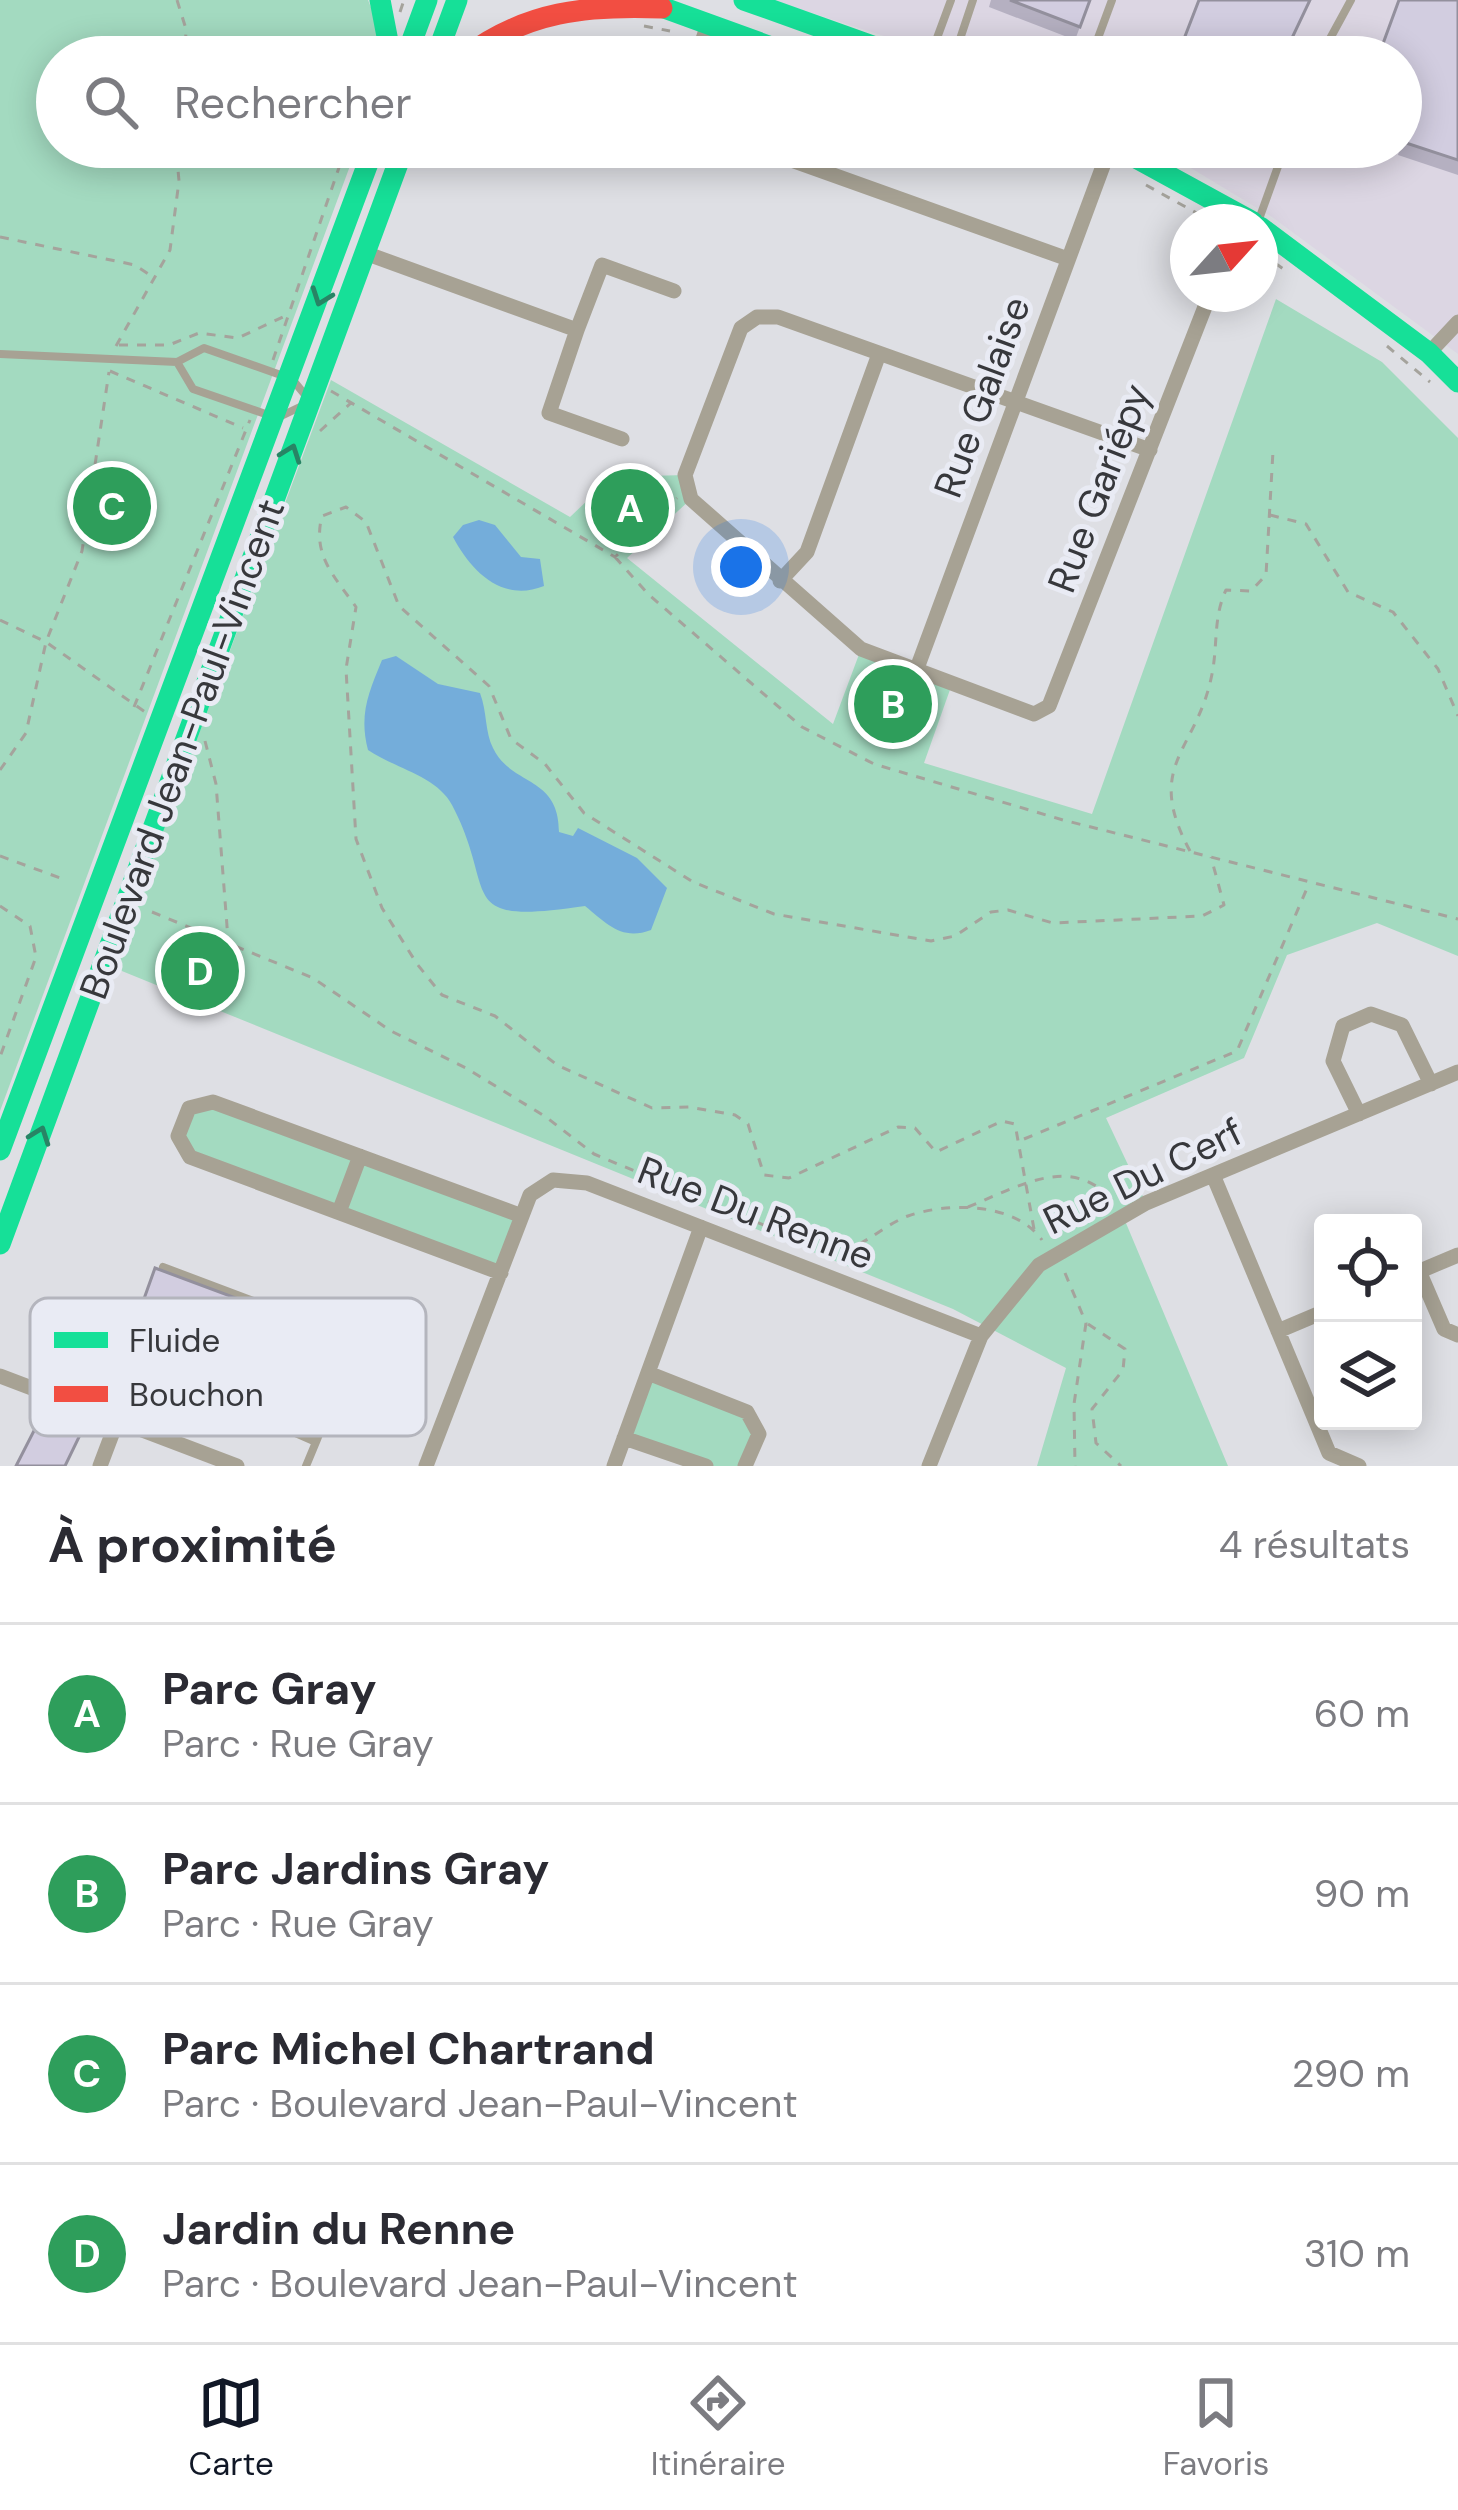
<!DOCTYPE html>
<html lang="fr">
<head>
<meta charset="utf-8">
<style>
	:root { --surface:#fff; --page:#f7f7f7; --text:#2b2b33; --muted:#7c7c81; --line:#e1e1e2; --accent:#111827 }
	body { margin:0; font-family:"DM Sans",sans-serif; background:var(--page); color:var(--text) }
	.controls { position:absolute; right:36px; bottom:36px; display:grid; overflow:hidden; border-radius:12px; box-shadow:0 6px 30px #0003 }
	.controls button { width:108px; height:108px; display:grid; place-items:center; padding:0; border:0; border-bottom:3px solid var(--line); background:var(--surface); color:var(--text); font:60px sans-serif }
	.compass { position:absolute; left:1170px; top:204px; width:108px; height:108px; border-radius:50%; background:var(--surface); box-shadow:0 6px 30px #0003; rotate:63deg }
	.you { position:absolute; left:741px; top:567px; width:42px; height:42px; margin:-30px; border:9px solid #fff; border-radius:50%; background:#1a73e8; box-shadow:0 0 0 18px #1a73e833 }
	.badge { display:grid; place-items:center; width:78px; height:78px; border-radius:50%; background:var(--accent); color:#fff; font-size:39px; font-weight:700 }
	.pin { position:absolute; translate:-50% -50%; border:6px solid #fff; box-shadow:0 3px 12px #0006 }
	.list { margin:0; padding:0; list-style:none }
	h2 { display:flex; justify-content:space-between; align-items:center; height:156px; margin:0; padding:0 48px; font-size:51px }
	h2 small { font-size:39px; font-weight:400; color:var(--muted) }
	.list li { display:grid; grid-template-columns:78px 1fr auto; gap:36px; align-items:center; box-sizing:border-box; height:180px; padding:0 48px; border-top:3px solid var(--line) }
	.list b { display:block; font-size:45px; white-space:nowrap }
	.list p { margin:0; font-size:39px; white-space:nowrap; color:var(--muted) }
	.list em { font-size:39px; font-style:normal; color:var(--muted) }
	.icon { flex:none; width:66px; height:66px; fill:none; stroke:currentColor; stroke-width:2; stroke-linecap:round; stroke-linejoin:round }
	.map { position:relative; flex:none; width:1458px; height:1466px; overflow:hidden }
	.search { position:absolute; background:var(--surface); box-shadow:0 6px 30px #0003; left:36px; right:36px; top:36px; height:132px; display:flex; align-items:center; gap:30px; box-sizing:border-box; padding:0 42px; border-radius:66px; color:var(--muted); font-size:45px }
	.sheet { height:876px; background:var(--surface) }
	nav { display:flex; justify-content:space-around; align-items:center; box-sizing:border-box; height:168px; border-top:3px solid var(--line); background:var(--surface); font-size:33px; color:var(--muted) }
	nav a { display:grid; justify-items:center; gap:6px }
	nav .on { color:var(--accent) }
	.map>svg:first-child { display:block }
	.industrial { fill:#dcd6e3 }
	.green { fill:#a3dac0 }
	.water { fill:#74adda }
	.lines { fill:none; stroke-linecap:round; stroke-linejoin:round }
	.path { stroke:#a5a39c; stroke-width:3; stroke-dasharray:9 9; stroke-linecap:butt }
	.lane { stroke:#a7a294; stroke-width:8 }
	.street { stroke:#a7a294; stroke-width:15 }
	.fast { stroke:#16e098; stroke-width:21 }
	.jam { stroke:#f24e42; stroke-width:21 }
	.wall { fill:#b5b0c1 }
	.shaded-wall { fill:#93909d }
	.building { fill:#d2cde0; stroke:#93909d; stroke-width:3 }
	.oneway { stroke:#288465 }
	.labels { text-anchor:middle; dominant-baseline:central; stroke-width:10; stroke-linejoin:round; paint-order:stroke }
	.street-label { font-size:39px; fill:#37383c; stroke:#e9ebf4 }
	.key { fill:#e9ebf4; stroke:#b4b5bd; stroke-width:3 }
	.key-label { font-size:33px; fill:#37383c }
</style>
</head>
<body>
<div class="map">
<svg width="1458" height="1466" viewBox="0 0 1458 1466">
	<rect width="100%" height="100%" fill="#dedfe4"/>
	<path class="industrial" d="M771 0H1458V354L1272 217 1156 147H1401V57H950Z"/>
	<path class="green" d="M0 0H368L376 20 378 57H57V147H357L0 1111Z
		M1276 299 1382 362 1458 438V956L1377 923 1287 955 1244 1058 1106 1118 1146 1203 1123 1216 1228 1466H1037L1066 1368 953 1309 112 967 331 380 570 517 612 477 685 475 691 499 627 558 833 724 861 649 952 684 924 763 1092 814Z
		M213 1102 522 1216 501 1273 190 1157 178 1136 189 1108Z
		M648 1373 747 1412 759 1434 745 1466H706L624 1438Z"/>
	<path class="water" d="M479 520 495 525 521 557 540 559 544 586C502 603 471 571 453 537L463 525Z
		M396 656 438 684 480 693C487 711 485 733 493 748 512 787 559 775 559 832L573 836 578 828 637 858 667 888 651 930C622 941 607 924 585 906 451 926 499 894 452 805 437 776 394 768 368 750 359 715 368 694 382 660Z"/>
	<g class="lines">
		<path class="path" d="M177 0 186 29 185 57
			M400 12 404 0
			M644 26 670 31
			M1064 147 1090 156
			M1146 185 1211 221
			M0 237 135 265 153 277
			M1260 253 1288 272
			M119 345H169L199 333 238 338 287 315
			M116 346 170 250 179 181 176 147
			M1387 346 1430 382
			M273 360 346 147
			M110 371 243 428
			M331 391 615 557 677 498
			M320 431 352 402
			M1270 515 1306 524 1348 592 1393 612 1438 669 1458 716
			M615 557 648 594 802 727 874 764 1063 820 1458 919
			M0 620 46 642 145 712
			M134 707 250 420
			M205 741 216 784 228 939
			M0 770 26 733 46 642 82 551 109 372
			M1190 851C1143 764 1197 752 1212 674 1218 644 1213 618 1226 590L1251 591 1266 575 1273 451
			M0 856 63 879
			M0 906 30 926 36 957 0 1057
			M152 912 313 978 391 1031 466 1068 546 1117 594 1154 821 1249C860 1256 874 1229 908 1216 948 1202 1015 1202 1042 1240
			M1024 1139 1237 1051 1308 886
			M968 1207C1018 1187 1074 1151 1115 1204
			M1034 1229 1015 1124 1002 1121 936 1152 915 1128 898 1127 789 1178 764 1175 748 1124 735 1115 689 1107 652 1108 557 1065 495 1016 442 995 417 964 382 908 356 839 346 669 356 607C334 576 312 555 322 516L346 507 366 522 399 606 489 686 511 739 545 764 584 813 693 882 774 914 931 941 955 936 991 912 1008 910 1053 923 1202 916 1224 905 1211 857
			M1065 1273 1086 1323 1074 1404 1075 1466
			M1088 1324 1125 1349 1123 1370 1092 1409 1096 1443 1121 1466"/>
		<path class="lane" d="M930 57 951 0
			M954 57 973 0
			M1091 57 1112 0
			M1320 57 1351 0
			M1258 222 1285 147
			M0 354 177 362 204 348 292 379 306 396
			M177 362 193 389 277 418 302 406
			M163 1267 357 1340 316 1442
			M121 1357 316 1442 306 1466"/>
		<path class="street" d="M697 57 708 24
			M755 147 1068 259
			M365 253 577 330 549 413 622 439
			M577 330 602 265 674 291
			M1429 353 1458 322
			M1150 450 778 317H757L741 328 685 475 691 499 861 649 1034 714 1049 706 1210 294
			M780 581 807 552 879 354
			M916 671 1110 147
			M1359 1114 1333 1061 1343 1026 1371 1014 1402 1025 1431 1084
			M1213 1175 1329 1453 1359 1466
			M339 1212 360 1156
			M1419 1271 1444 1329 1458 1335
			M501 1273 190 1157 178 1136 189 1108 213 1102 522 1216
			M1413 1274 1458 1255
			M1278 1331 1323 1312
			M648 1373 747 1412 759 1434 745 1466
			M0 1376 237 1466
			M624 1438 706 1466
			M100 1466 117 1421
			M426 1466 530 1195 553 1180 587 1183 981 1336
			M614 1466 701 1227
			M929 1466 981 1336 1039 1265 1146 1203 1458 1072"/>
		<path class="fast" d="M380 0 391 57
			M744 0 903 57
			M653 4 799 57
			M406 57 427 0
			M436 57 457 0
			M1116 147 1253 222
			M1260 227 1429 353 1458 382
			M0 1150 374 147
			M0 1244 404 147"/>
		<path class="jam" d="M465 57C526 11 587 5 662 8"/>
	</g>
	<path class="wall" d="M991 0H1090L1075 40 989 7Z
		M1458 0V175L1398 155 1405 131 1401 129V57L1381 49Z
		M155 1268 329 1364 304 1425 270 1413 281 1378 248 1365 240 1384H230L128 1342Z"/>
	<path class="shaded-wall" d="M236 1367H247L240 1384H230Z"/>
	<path class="building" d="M1010 0H1090L1080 27Z
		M1199 0H1310L1283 57H1177Z
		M1399 0H1458V160L1403 142 1410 118 1401 115V57H1366L1370 45 1381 49Z
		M155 1268 284 1316 280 1326 301 1334 305 1323 335 1335 329 1364 310 1408 277 1395 287 1360 254 1347 247 1367H236L135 1324Z
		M41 1417 80 1435 65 1466H16Z"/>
	<defs><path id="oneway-chevron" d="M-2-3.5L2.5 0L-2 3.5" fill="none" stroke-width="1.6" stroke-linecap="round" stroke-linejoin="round" transform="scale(3)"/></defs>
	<g class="oneway">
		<use href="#oneway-chevron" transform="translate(321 297) rotate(110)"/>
		<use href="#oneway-chevron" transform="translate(291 453) rotate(-70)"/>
		<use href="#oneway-chevron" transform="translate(40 1135) rotate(-70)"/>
	</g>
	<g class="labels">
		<g class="street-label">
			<text transform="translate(982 397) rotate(-70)">Rue Galaise</text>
			<text transform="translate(1099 488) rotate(-69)">Rue Gariépy</text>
			<text transform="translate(182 749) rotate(-70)">Boulevard Jean-Paul-Vincent</text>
			<text transform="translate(1143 1176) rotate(-26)">Rue Du Cerf</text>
			<text transform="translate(756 1213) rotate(21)">Rue Du Renne</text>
		</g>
	</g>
	<rect x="30" y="1298" width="396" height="138" rx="18" class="key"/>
	<rect x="54" y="1332" width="54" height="16" fill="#16e098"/>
	<rect x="54" y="1386" width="54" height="16" fill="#f24e42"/>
	<g class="key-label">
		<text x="129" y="1352">Fluide</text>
		<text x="129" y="1406">Bouchon</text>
	</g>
</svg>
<div class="controls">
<button><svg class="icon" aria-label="locate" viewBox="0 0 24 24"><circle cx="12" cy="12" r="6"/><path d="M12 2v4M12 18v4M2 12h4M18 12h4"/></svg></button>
<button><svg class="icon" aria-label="layers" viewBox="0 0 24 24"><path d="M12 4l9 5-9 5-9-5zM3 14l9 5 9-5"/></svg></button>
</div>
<svg class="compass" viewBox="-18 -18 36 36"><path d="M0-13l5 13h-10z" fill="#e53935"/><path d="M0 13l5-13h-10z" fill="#7c7c81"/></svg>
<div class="you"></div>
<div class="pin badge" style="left:630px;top:508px;background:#2e9e5b">A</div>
<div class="pin badge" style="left:893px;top:704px;background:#2e9e5b">B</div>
<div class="pin badge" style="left:112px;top:506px;background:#2e9e5b">C</div>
<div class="pin badge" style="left:200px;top:971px;background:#2e9e5b">D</div>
<div class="search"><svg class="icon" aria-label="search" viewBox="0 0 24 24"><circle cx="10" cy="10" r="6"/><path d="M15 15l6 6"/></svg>Rechercher</div>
</div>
<section class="sheet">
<h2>À proximité<small>4 résultats</small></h2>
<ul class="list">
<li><span class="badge" style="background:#2e9e5b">A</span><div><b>Parc Gray</b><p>Parc · Rue Gray</p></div><em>60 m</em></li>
<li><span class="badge" style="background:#2e9e5b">B</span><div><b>Parc Jardins Gray</b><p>Parc · Rue Gray</p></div><em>90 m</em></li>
<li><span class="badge" style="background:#2e9e5b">C</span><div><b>Parc Michel Chartrand</b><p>Parc · Boulevard Jean-Paul-Vincent</p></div><em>290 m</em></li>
<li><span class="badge" style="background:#2e9e5b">D</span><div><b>Jardin du Renne</b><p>Parc · Boulevard Jean-Paul-Vincent</p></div><em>310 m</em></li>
</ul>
</section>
<nav>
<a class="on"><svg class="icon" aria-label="map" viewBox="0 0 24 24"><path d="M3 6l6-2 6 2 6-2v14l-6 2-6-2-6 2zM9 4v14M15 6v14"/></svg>Carte</a>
<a><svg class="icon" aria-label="directions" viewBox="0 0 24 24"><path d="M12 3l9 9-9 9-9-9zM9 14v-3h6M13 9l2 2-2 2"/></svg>Itinéraire</a>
<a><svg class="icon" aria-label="saved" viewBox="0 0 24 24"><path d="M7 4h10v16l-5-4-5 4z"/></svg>Favoris</a>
</nav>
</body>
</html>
